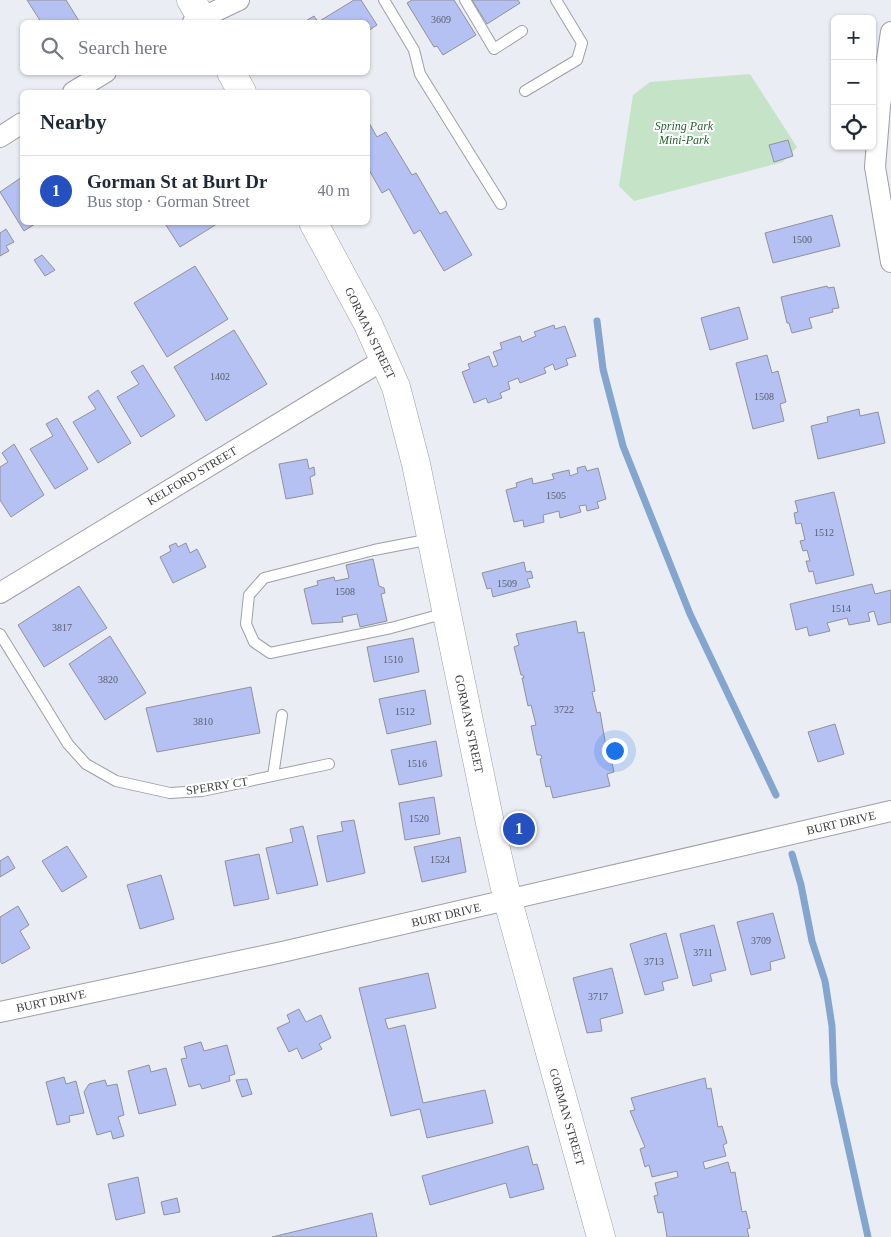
<!DOCTYPE html>
<html lang="en">
<head>
<meta charset="utf-8">
<style>
	:root { --surface:#fff; --page:#f6f6f7; --text:#1f2937; --muted:#747a83; --line:#e0e1e3; --accent:#2451bf }
	body { margin:0; font-family:Georgia,serif; background:var(--page); color:var(--text) }
	.controls { position:absolute; right:15px; top:15px; display:grid; overflow:hidden; border-radius:8px; box-shadow:0 1px 4px #0004 }
	.controls button { width:45px; height:45px; display:grid; place-items:center; padding:0; border:0; border-bottom:1px solid var(--line); background:var(--surface); color:var(--text); font:25px sans-serif }
	.you { position:absolute; left:614px; top:750px; width:18px; height:18px; margin:-12px; border:4px solid #fff; border-radius:50%; background:#1a73e8; box-shadow:0 0 0 8px #1a73e833 }
	.badge { display:grid; place-items:center; width:32px; height:32px; border-radius:50%; background:var(--accent); color:#fff; font-size:16px; font-weight:700 }
	.pin { position:absolute; translate:-50% -50%; border:2px solid #fff; box-shadow:0 1px 5px #0006 }
	.list { margin:0; padding:0; list-style:none }
	h2 { display:flex; justify-content:space-between; align-items:center; height:65px; margin:0; padding:0 20px; font-size:21px }
	h2 small { font-size:16px; font-weight:400; color:var(--muted) }
	.list li { display:grid; grid-template-columns:32px 1fr auto; gap:15px; align-items:center; box-sizing:border-box; height:70px; padding:0 20px; border-top:1px solid var(--line) }
	.list b { display:block; font-size:19px; white-space:nowrap }
	.list p { margin:0; font-size:16px; white-space:nowrap; color:var(--muted) }
	.list em { font-size:16px; font-style:normal; color:var(--muted) }
	.icon { flex:none; width:28px; height:28px; fill:none; stroke:currentColor; stroke-width:2; stroke-linecap:round; stroke-linejoin:round }
	.map { position:relative; flex:none; width:891px; height:1237px; overflow:hidden }
	.search { position:absolute; background:var(--surface); box-shadow:0 1px 4px #0004; left:20px; top:20px; width:350px; height:55px; display:flex; align-items:center; gap:12px; box-sizing:border-box; padding:0 18px; border-radius:8px; color:var(--muted); font-size:19px }
	.panel { position:absolute; background:var(--surface); box-shadow:0 1px 4px #0004; left:20px; top:90px; width:350px; height:135px; border-radius:8px }
	.map>svg:first-child { display:block }
	.green { fill:#c5e4c7 }
	.lines { fill:none; stroke-linecap:round; stroke-linejoin:round }
	.stream { stroke:#84a5ce; stroke-width:7 }
	.building { fill:#b5c1f3; stroke:#909299 }
	.service-casing { stroke:#9d9fa6; stroke-width:12 }
	.minor-casing { stroke:#9d9fa6; stroke-width:22 }
	.secondary-casing { stroke:#9d9fa6; stroke-width:29 }
	.service { stroke:#fff; stroke-width:10 }
	.minor { stroke:#fff; stroke-width:20 }
	.secondary { stroke:#fff; stroke-width:28 }
	.labels { text-anchor:middle; dominant-baseline:central; stroke-width:4; stroke-linejoin:round; paint-order:stroke }
	.number-label { font-size:10px; fill:#5a5e6c }
	.park-label { font-size:12px; font-style:italic; fill:#256130; stroke:#fff }
	.street-label { font-size:12px; fill:#3c3d3f; stroke:#fff }
</style>
</head>
<body>
<div class="map">
<svg width="891" height="1237" viewBox="0 0 891 1237">
	<rect width="100%" height="100%" fill="#ebedf4"/>
	<path class="green" d="M750 74 797 147 783 162 634 201 619 186 633 95 650 82Z"/>
	<g class="lines">
		<path class="stream" d="M597 321 603 369 623 446 690 614 776 795
			M792 854 801 885 812 941 825 981 832 1026 834 1083 868 1237"/>
	</g>
	<path class="building" d="M27 0H66L79 21 77 22H41Z
		M354 0H361L377 25 368 31V22H304L314 16 318 22Z
		M412 0H454L476 35 443 55 437 46 434 47 407 3Z
		M472 0H518L520 3 487 24Z
		M368 121 377 137 386 132 412 175 416 173 440 214 446 211 472 255 444 271 420 230 414 234 389 189 382 193 368 168Z
		M788 140 793 156 774 162 769 145Z
		M22 177V222H38L24 231 0 192Z
		M832 215 840 246 773 263 765 233Z
		M164 222H220L180 247Z
		M6 229 14 242 6 246 9 251 0 256V233Z
		M42 255 55 270 45 276 34 260Z
		M195 266 228 319 167 357 134 303Z
		M827 286 828 288 834 287 839 308 832 309 833 312 809 318 812 328 792 333 789 323H787L781 297Z
		M739 307 748 339 710 350 701 318Z
		M554 325 555 329 565 326 576 356 566 359 568 365 555 370 553 364 544 368 546 373 520 383 518 378 508 382 510 389 500 393 502 398 488 403 486 398 474 403 462 372 470 369 468 364 489 356 493 367 498 365 493 352 502 349 500 343 520 336 522 342 536 336 534 332Z
		M234 330 267 384 206 421 174 367Z
		M767 355 772 373 778 371 786 402 780 404 784 421 753 429 736 363Z
		M143 365 175 416 141 437 117 397 139 384 131 372Z
		M98 390 131 443 98 463 73 422 96 409 88 397Z
		M859 409 860 416 878 412 885 443 818 459 811 426 828 422 827 417Z
		M57 418 88 469 55 489 30 449 53 436 46 424Z
		M14 444 44 495 11 517 0 500V467L8 462 2 453Z
		M307 459 309 469 314 467 315 475 310 477 313 494 286 499 279 464Z
		M585 466 587 471 598 468 606 499 597 502 599 508 587 511 586 505 579 506 581 512 560 518 559 511 543 515 544 522 524 527 523 520 514 522 506 490 517 487 516 483 532 478 533 484 554 479 552 474 569 470 570 476 578 473 577 468Z
		M834 492 854 575 816 584 813 571 809 572 806 561H810L807 550 803 551 800 541 805 540 801 523 796 524 794 513 798 512 795 501Z
		M176 543 178 547 186 543 190 553 197 549 206 567 173 583 160 557 171 551 169 546Z
		M373 559 379 586 384 588 385 593 381 594 387 621 360 627 357 614 342 617 343 622 312 624 304 589 318 585 317 581 334 577 335 581 349 578 346 565Z
		M524 562 526 572 531 571 533 578 527 579 530 587 493 597 491 588 487 589 482 573Z
		M872 584 875 594 891 590V622L878 625 874 611 868 613 870 621 849 625 847 618 827 623 830 631 809 636 807 627 796 630 790 604Z
		M79 586 107 628 44 667 18 625Z
		M576 621 578 633 584 632 595 691 592 692 597 713 600 712 605 741 606 746 608 745 614 772 607 774 610 786 553 798 550 786 546 787 540 759 542 758 541 755H537L531 726 536 725 531 705 528 706 522 678H524L523 675H521L514 647 519 645 516 634Z
		M110 636 146 693 105 720 69 664Z
		M413 638 419 672 374 682 367 647Z
		M251 687 260 733 157 752 146 708Z
		M425 690 431 724 387 734 379 699Z
		M835 724 844 754 818 762 808 732Z
		M436 741 442 776 399 785 391 750Z
		M434 797 440 834 405 840 399 803Z
		M354 820 365 873 327 882 317 836 343 831 341 822Z
		M303 826 318 885 277 894 266 848 293 842 290 829Z
		M460 837 466 872 422 882 414 847Z
		M67 846 87 877 62 892 42 861Z
		M259 854 269 899 234 906 225 861Z
		M8 856 15 868 0 877V861Z
		M161 875 174 919 140 929 127 885Z
		M18 906 29 925 20 931 30 948 2 964 0 961V917Z
		M773 913 785 958 770 962 771 970 751 975 737 922Z
		M714 925 726 970 710 974 712 981 693 986 680 934Z
		M666 933 678 978 662 982 664 990 645 995 630 944Z
		M612 968 623 1013 600 1019 602 1031 587 1033 573 978Z
		M428 973 436 1008 385 1019 388 1029 405 1025 423 1103 485 1090 493 1123 427 1138 420 1109 391 1116 359 988Z
		M299 1009 306 1022 321 1015 331 1038 319 1044 322 1049 302 1059 297 1048 289 1052 277 1028 290 1022 287 1015Z
		M201 1042 204 1051 227 1045 235 1074 229 1076 230 1081 202 1089 200 1084 189 1087 181 1059 187 1058 184 1047Z
		M149 1065 151 1072 166 1068 176 1105 139 1114 128 1071Z
		M64 1077 66 1084 76 1081 84 1113 69 1116 70 1122 57 1125 46 1082Z
		M705 1078 707 1089 711 1088 718 1127 722 1126 727 1143 723 1145 726 1156 703 1162 705 1169 728 1162 731 1173 735 1172 742 1212 746 1211 750 1228 747 1229 749 1237H667L663 1212 658 1213 654 1196 658 1195 655 1183 678 1177 677 1171 652 1177 649 1165 645 1167 640 1149 645 1147 630 1111 635 1110 631 1098Z
		M247 1079 252 1094 242 1097 236 1080Z
		M105 1080 107 1086 117 1084 124 1115 118 1117 124 1136 113 1139 111 1131 97 1135 84 1092 89 1084Z
		M528 1146 533 1165 537 1164 544 1189 510 1198 506 1183 430 1205 422 1176Z
		M138 1177 145 1213 116 1220 108 1184Z
		M177 1198 180 1212 164 1215 161 1202Z
		M372 1213 377 1237H272Z"/>
	<g class="lines">
		<g class="service-casing">
			<path id="service" d="M384 0 414 50 420 74 501 204
				M465 0 494 49 522 31
				M525 91 577 60 582 43 556 0
				M431 539 374 550 264 578 249 595 246 624 254 642 270 653 391 628 446 613
				M0 634 68 744 86 764 116 781 170 793 202 791 329 764
				M273 776 282 715"/>
		</g>
		<g class="minor-casing">
			<path id="minor" d="M193 22 239 0
				M891 32 880 106 875 167 891 262
				M73 92 106 72
				M0 137 22 123
				M0 593 385 359
				M0 1012 282 952 891 811"/>
		</g>
		<g class="secondary-casing">
			<path id="secondary" d="M191 0 204 22
				M231 72 242 92
				M313 222 368 324 396 387 416 464 490 823 508 901 601 1237"/>
		</g>
		<use href="#service" class="service"/>
		<use href="#minor" class="minor"/>
		<use href="#secondary" class="secondary"/>
	</g>
	<g class="labels">
		<g class="number-label">
			<text x="441" y="19">3609</text>
			<text x="802" y="239">1500</text>
			<text x="220" y="376">1402</text>
			<text x="764" y="396">1508</text>
			<text x="556" y="495">1505</text>
			<text x="824" y="532">1512</text>
			<text x="507" y="583">1509</text>
			<text x="345" y="591">1508</text>
			<text x="841" y="608">1514</text>
			<text x="62" y="627">3817</text>
			<text x="393" y="659">1510</text>
			<text x="108" y="679">3820</text>
			<text x="564" y="709">3722</text>
			<text x="405" y="711">1512</text>
			<text x="203" y="721">3810</text>
			<text x="417" y="763">1516</text>
			<text x="419" y="818">1520</text>
			<text x="440" y="859">1524</text>
			<text x="761" y="940">3709</text>
			<text x="703" y="952">3711</text>
			<text x="654" y="961">3713</text>
			<text x="598" y="996">3717</text>
		</g>
		<g class="park-label">
			<text x="684" y="126">Spring Park<tspan x="684" dy="14">Mini-Park</tspan></text>
		</g>
		<g class="street-label">
			<text transform="translate(370 333) rotate(64)">GORMAN STREET</text>
			<text transform="translate(192 476) rotate(-31)">KELFORD STREET</text>
			<text transform="translate(469 724) rotate(78)">GORMAN STREET</text>
			<text transform="translate(217 786) rotate(-9)">SPERRY CT</text>
			<text transform="translate(841 823) rotate(-13)">BURT DRIVE</text>
			<text transform="translate(446 915) rotate(-13)">BURT DRIVE</text>
			<text transform="translate(51 1001) rotate(-12)">BURT DRIVE</text>
			<text transform="translate(567 1117) rotate(74)">GORMAN STREET</text>
		</g>
	</g>
</svg>
<div class="controls">
<button>+</button>
<button>−</button>
<button><svg class="icon" aria-label="locate" viewBox="0 0 24 24"><circle cx="12" cy="12" r="6"/><path d="M12 2v4M12 18v4M2 12h4M18 12h4"/></svg></button>
</div>
<div class="you"></div>
<div class="pin badge" style="left:519px;top:829px">1</div>
<div class="search"><svg class="icon" aria-label="search" viewBox="0 0 24 24"><circle cx="10" cy="10" r="6"/><path d="M15 15l6 6"/></svg>Search here</div>
<section class="panel">
<h2>Nearby<small></small></h2>
<ul class="list">
<li><span class="badge">1</span><div><b>Gorman St at Burt Dr</b><p>Bus stop · Gorman Street</p></div><em>40 m</em></li>
</ul>
</section>
</div>
</body>
</html>
